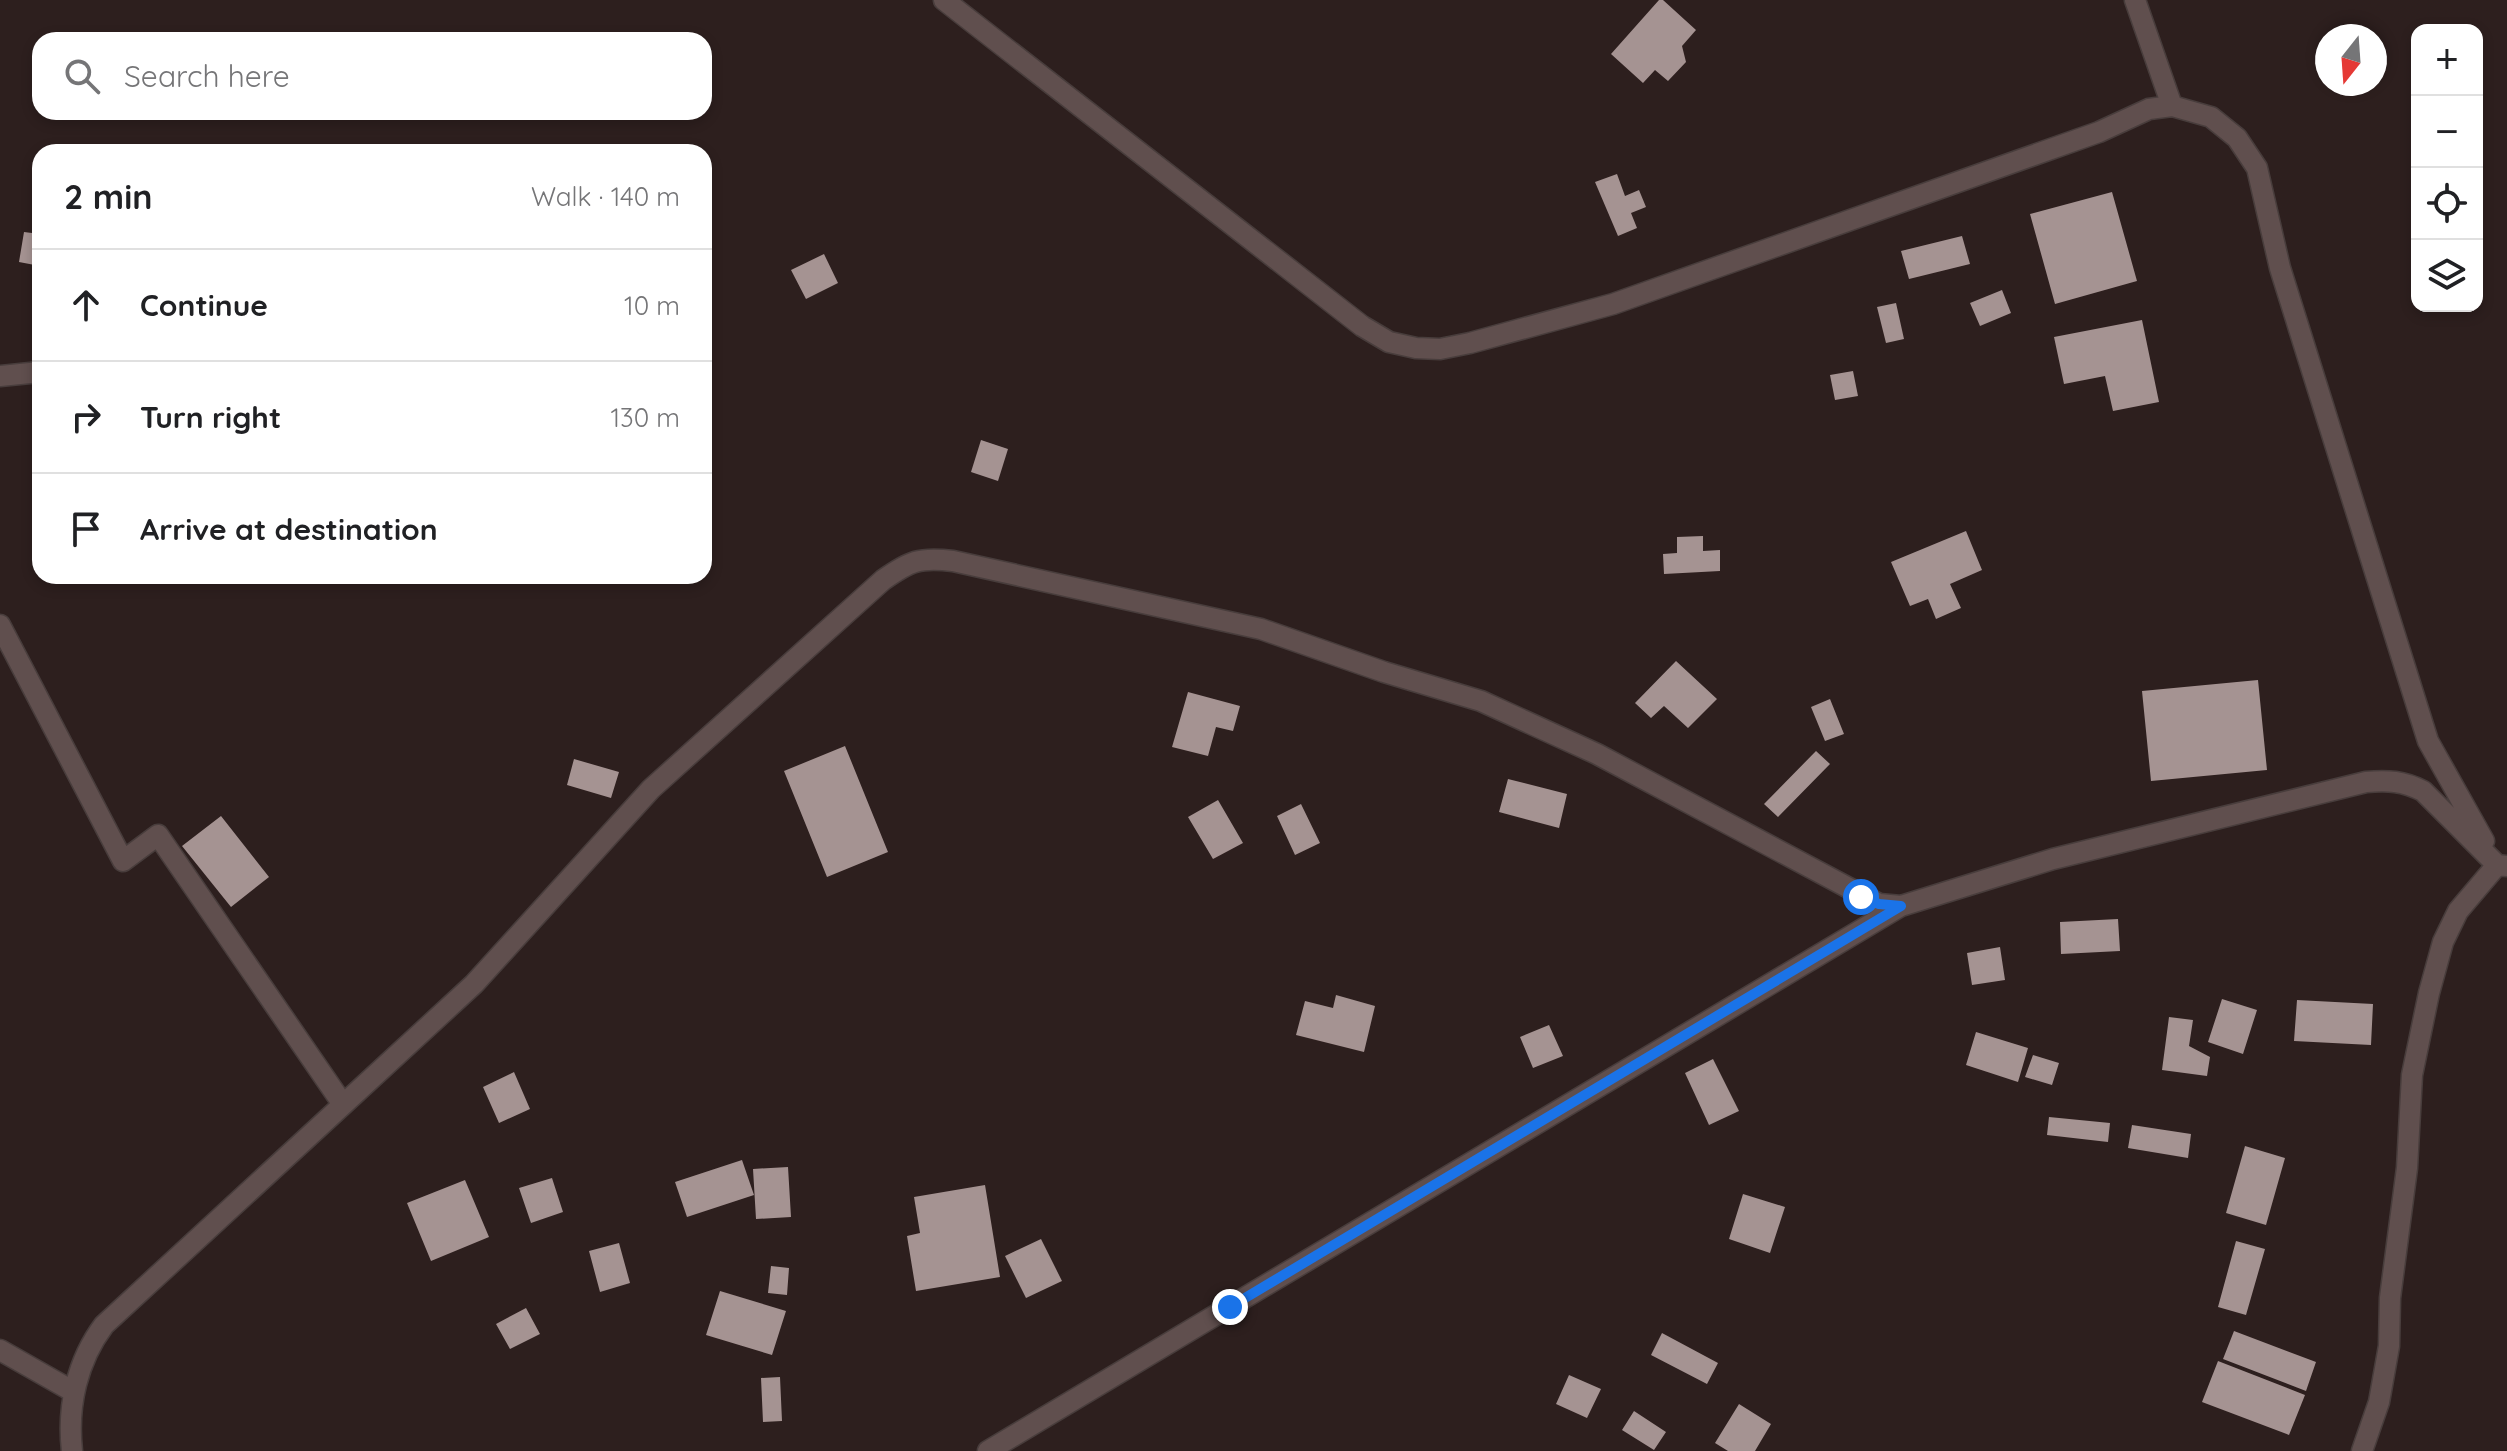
<!DOCTYPE html>
<html lang="en">
<head>
<meta charset="utf-8">
<style>
	:root { --surface:#fff; --page:#f2f2f2; --text:#202124; --muted:#757577; --line:#e0e0e0 }
	body { margin:0; font-family:Quicksand,sans-serif; background:var(--page); color:var(--text) }
	.controls { position:absolute; right:24px; top:24px; display:grid; overflow:hidden; border-radius:16px; box-shadow:0 4px 12px #0003 }
	.controls button { width:72px; height:72px; display:grid; place-items:center; padding:0; border:0; border-bottom:2px solid var(--line); background:var(--surface); color:var(--text); font:40px sans-serif }
	.compass { position:absolute; left:2315px; top:24px; width:72px; height:72px; border-radius:50%; background:var(--surface); box-shadow:0 4px 12px #0003; rotate:197deg }
	.stop { position:absolute; width:24px; height:24px; margin:-18px; border:6px solid #1a73e8; border-radius:50%; background:#fff }
	.stop.end { background:#1a73e8; border-color:#fff; box-shadow:0 2px 8px #0008 }
	.list { margin:0; padding:0; list-style:none }
	h2 { display:flex; justify-content:space-between; align-items:center; height:104px; margin:0; padding:0 32px; font-size:34px }
	h2 small { font-size:26px; font-weight:400; color:var(--muted) }
	.list li { display:grid; grid-template-columns:52px 1fr auto; gap:24px; align-items:center; box-sizing:border-box; height:112px; padding:0 32px; border-top:2px solid var(--line) }
	.list b { display:block; font-size:30px; white-space:nowrap }
	.list em { font-size:26px; font-style:normal; color:var(--muted) }
	.icon { flex:none; width:44px; height:44px; fill:none; stroke:currentColor; stroke-width:2; stroke-linecap:round; stroke-linejoin:round }
	.map { position:relative; flex:none; width:2507px; height:1451px; overflow:hidden }
	.search { position:absolute; background:var(--surface); box-shadow:0 4px 12px #0003; left:32px; top:32px; width:680px; height:88px; display:flex; align-items:center; gap:20px; box-sizing:border-box; padding:0 28px; border-radius:24px; color:var(--muted); font-size:30px }
	.panel { position:absolute; background:var(--surface); box-shadow:0 4px 12px #0003; left:32px; top:144px; width:680px; height:440px; border-radius:24px }
	.map>svg:first-child { display:block }
	.building { fill:#a59392 }
	.lines { fill:none; stroke-linecap:round; stroke-linejoin:round }
	.minor-casing { stroke:#483d3c; stroke-width:23 }
	.minor { stroke:#604f4e; stroke-width:20 }
	.route { stroke:#1a73e8; stroke-width:10 }
</style>
</head>
<body>
<div class="map">
<svg width="2507" height="1451" viewBox="0 0 2507 1451">
	<rect width="100%" height="100%" fill="#2d1f1e"/>
	<path class="building" d="M1659 0H1663L1696 30 1682 46 1686 62 1668 81 1655 70 1643 83 1611 54Z
		M1617 174 1625 196 1639 190 1646 207 1631 213 1637 228 1618 236 1595 182Z
		M2112 192 2137 281 2055 304 2030 214Z
		M24 232 40 234V266L19 262Z
		M1962 236 1970 264 1909 279 1901 251Z
		M824 254 838 283 806 299 791 270Z
		M2002 290 2011 313 1980 326 1970 303Z
		M1896 303 1904 339 1886 343 1877 307Z
		M2142 320 2159 402 2113 411 2105 376 2064 384 2054 337Z
		M1853 371 1858 396 1835 400 1830 375Z
		M981 440 1008 449 998 481 971 472Z
		M1966 531 1982 570 1950 584 1961 608 1936 619 1928 599 1910 606 1891 562Z
		M1703 536V551L1720 550V571L1664 574 1663 554 1677 553V537Z
		M1676 661 1717 699 1688 728 1664 706 1651 718 1635 703Z
		M2258 680 2267 770 2151 781 2142 691Z
		M1188 692 1240 706 1233 731 1216 727 1208 756 1172 747Z
		M1830 699 1844 734 1825 741 1811 707Z
		M845 746 888 852 827 877 784 771Z
		M1816 751 1830 764 1778 817 1764 804Z
		M574 759 619 772 611 798 567 785Z
		M1508 779 1567 794 1559 828 1499 812Z
		M1218 800 1243 843 1213 859 1188 817Z
		M1301 804 1320 843 1295 855 1277 816Z
		M221 816 269 877 231 907 182 846Z
		M2118 919 2120 951 2061 954 2060 922Z
		M2000 947 2005 980 1972 985 1967 953Z
		M1336 995 1375 1006 1364 1052 1296 1035 1305 1001 1333 1008Z
		M2222 999 2257 1010 2243 1054 2208 1042Z
		M2297 1000 2373 1004 2371 1045 2294 1041Z
		M2169 1017 2193 1020 2189 1046 2210 1057 2207 1076 2162 1070Z
		M1549 1025 1563 1056 1533 1068 1520 1037Z
		M1976 1032 2028 1048 2018 1082 1966 1065Z
		M2033 1055 2059 1063 2052 1085 2025 1077Z
		M1713 1059 1739 1111 1709 1125 1685 1073Z
		M514 1072 530 1109 499 1123 483 1087Z
		M2049 1117 2110 1123 2108 1142 2047 1135Z
		M2132 1125 2191 1134 2188 1158 2128 1148Z
		M2245 1146 2285 1158 2266 1225 2226 1213Z
		M742 1160 754 1195 687 1217 675 1182Z
		M788 1167 791 1217 756 1219 753 1169Z
		M552 1178 563 1212 531 1223 519 1188Z
		M465 1180 489 1237 431 1261 407 1203Z
		M985 1185 1000 1277 916 1291 907 1236 920 1233 914 1197Z
		M1743 1194 1785 1207 1770 1253 1729 1239Z
		M1041 1239 1062 1281 1026 1298 1005 1256Z
		M2236 1241 2265 1249 2246 1315 2218 1307Z
		M619 1243 630 1283 600 1292 589 1251Z
		M771 1266 789 1268 787 1295 768 1293Z
		M720 1291 786 1311 772 1355 706 1335Z
		M526 1308 540 1334 510 1349 496 1324Z
		M2234 1331 2316 1362 2306 1391 2223 1359Z
		M1662 1333 1718 1363 1707 1384 1651 1355Z
		M2218 1361 2305 1395 2289 1435 2202 1402Z
		M1569 1375 1601 1389 1587 1418 1556 1404Z
		M780 1377 782 1421 763 1422 761 1378Z
		M1739 1404 1771 1424 1755 1451H1728L1715 1443Z
		M1634 1411 1666 1432 1654 1450 1622 1430Z"/>
	<g class="lines">
		<g class="minor-casing">
			<path id="minor" d="M944 0 1362 326 1389 342 1416 348 1440 349 1470 343 1613 304 2099 132 2149 109 2172 106 2211 117 2237 138 2257 168 2280 268 2428 741 2484 841
				M2135 0 2172 106
				M0 376 40 372
				M0 625 123 861 158 835 342 1103
				M0 1350 74 1392
				M72 1451C67 1406 77 1361 104 1325L474 984 651 789 883 580C910 561 919 557 953 561L1261 629 1384 672 1481 701 1597 754 1879 904 1901 906 2053 859 2366 782C2388 780 2403 781 2423 791L2497 865 2507 866
				M988 1451 1901 906
				M2362 1451 2379 1402 2389 1346 2390 1298 2407 1168 2412 1075 2429 993 2443 942 2458 911 2497 865"/>
		</g>
		<use href="#minor" class="minor"/>
	</g>
	<g class="lines">
		<path class="route" d="M1230 1307 1901 906 1879 904 1861 897"/>
	</g>
</svg>
<div class="controls">
<button>+</button>
<button>−</button>
<button><svg class="icon" aria-label="locate" viewBox="0 0 24 24"><circle cx="12" cy="12" r="6"/><path d="M12 2v4M12 18v4M2 12h4M18 12h4"/></svg></button>
<button><svg class="icon" aria-label="layers" viewBox="0 0 24 24"><path d="M12 4l9 5-9 5-9-5zM3 14l9 5 9-5"/></svg></button>
</div>
<svg class="compass" viewBox="-18 -18 36 36"><path d="M0-13l5 13h-10z" fill="#e53935"/><path d="M0 13l5-13h-10z" fill="#757577"/></svg>
<div class="stop" style="left:1861px;top:897px"></div>
<div class="stop end" style="left:1230px;top:1307px"></div>
<div class="search"><svg class="icon" aria-label="search" viewBox="0 0 24 24"><circle cx="10" cy="10" r="6"/><path d="M15 15l6 6"/></svg>Search here</div>
<section class="panel">
<h2>2 min<small>Walk · 140 m</small></h2>
<ul class="list">
<li><svg class="icon" aria-label="ahead" viewBox="0 0 24 24"><path d="M12 20V5M6 11l6-6 6 6"/></svg><div><b>Continue</b></div><em>10 m</em></li>
<li><svg class="icon" aria-label="right" viewBox="0 0 24 24"><path d="M7 20v-9h11M14 6l5 5-5 5"/></svg><div><b>Turn right</b></div><em>130 m</em></li>
<li><svg class="icon" aria-label="arrive" viewBox="0 0 24 24"><path d="M6 21V4h12l-3 4 3 4H6"/></svg><div><b>Arrive at destination</b></div></li>
</ul>
</section>
</div>
</body>
</html>
